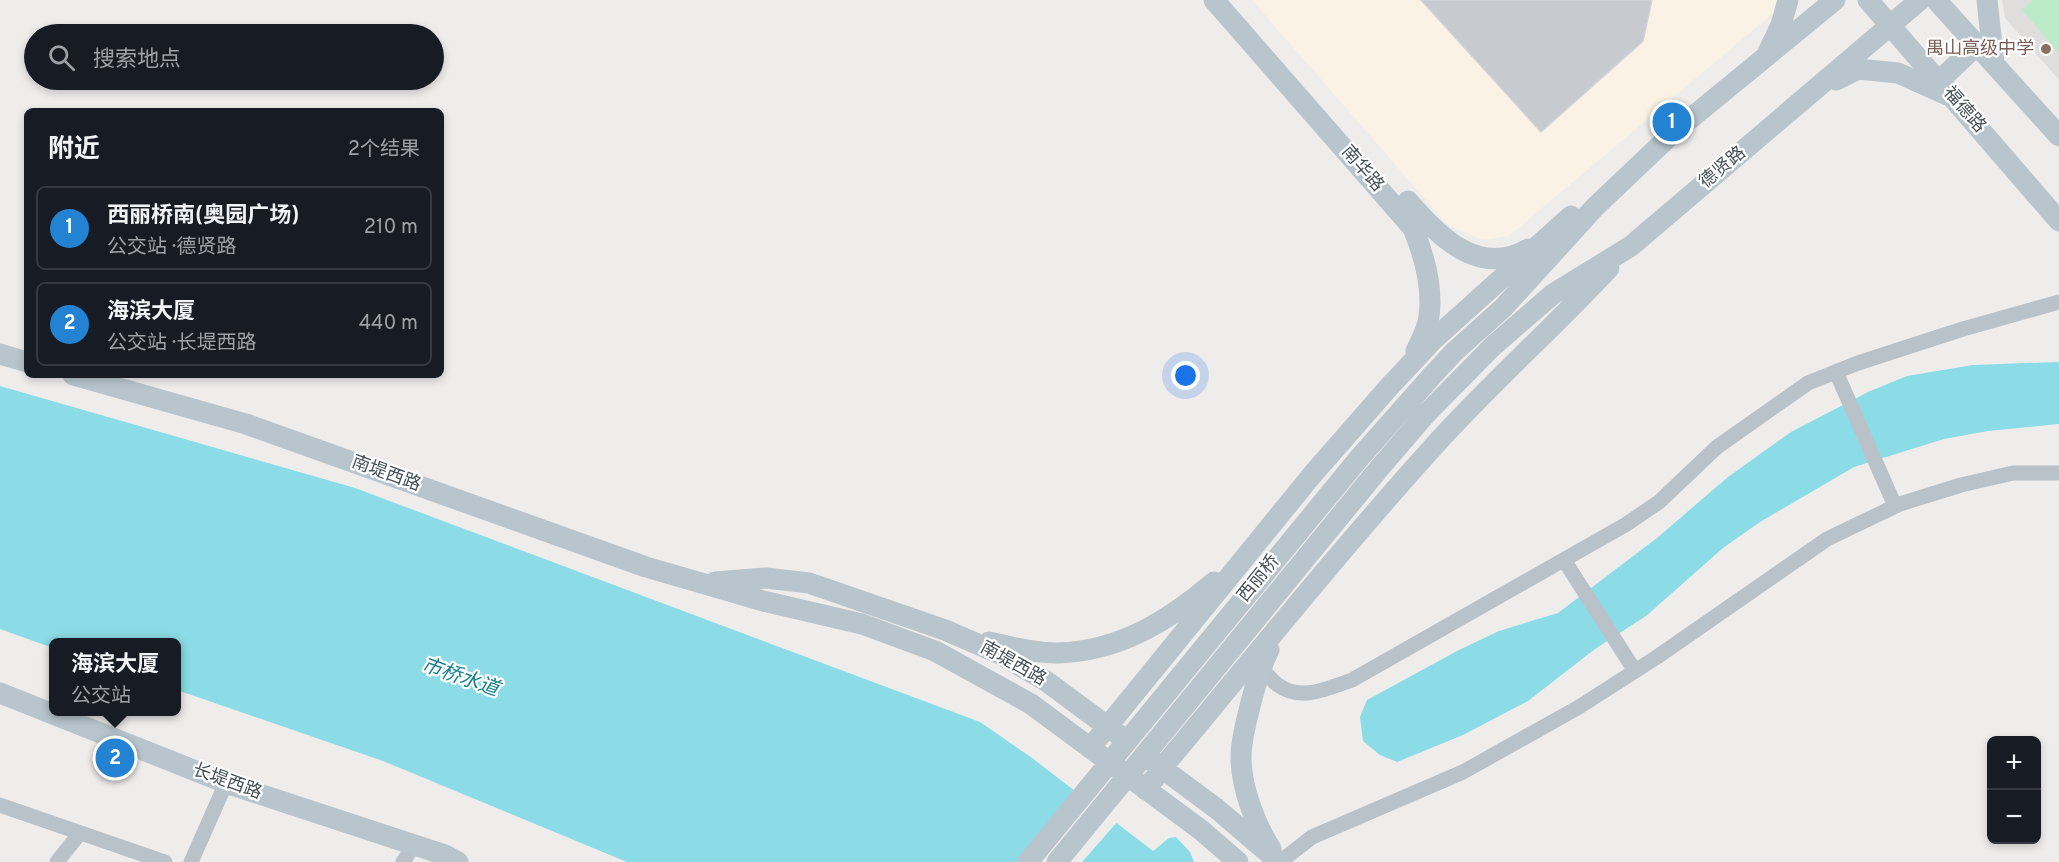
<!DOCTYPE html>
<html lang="zh">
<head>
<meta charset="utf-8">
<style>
	:root { --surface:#171b24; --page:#20242c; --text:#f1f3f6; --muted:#9ea1a6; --line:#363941; --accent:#2382d2 }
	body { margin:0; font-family:Overpass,"Noto Sans SC",sans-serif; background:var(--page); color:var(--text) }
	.controls { position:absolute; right:18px; bottom:18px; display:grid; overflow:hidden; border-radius:9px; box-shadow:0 3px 9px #0003 }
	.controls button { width:54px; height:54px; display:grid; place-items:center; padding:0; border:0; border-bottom:2px solid var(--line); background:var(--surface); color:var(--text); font:30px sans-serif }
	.you { position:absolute; left:1186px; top:376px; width:21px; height:21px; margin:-15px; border:4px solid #fff; border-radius:50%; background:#1a73e8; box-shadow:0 0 0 9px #1a73e833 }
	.badge { display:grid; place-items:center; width:39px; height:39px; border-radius:50%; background:var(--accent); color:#fff; font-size:20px; font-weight:700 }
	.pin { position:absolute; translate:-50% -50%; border:3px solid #fff; box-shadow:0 2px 6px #0006 }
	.popup { position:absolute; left:49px; top:638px; width:132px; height:78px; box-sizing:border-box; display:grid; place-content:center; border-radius:9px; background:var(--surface); filter:drop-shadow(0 2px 4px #0005); font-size:20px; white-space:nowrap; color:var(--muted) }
	.popup b { font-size:22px; color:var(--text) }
	.popup::after { content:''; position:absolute; left:50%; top:100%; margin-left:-12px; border:12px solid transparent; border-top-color:var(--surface) }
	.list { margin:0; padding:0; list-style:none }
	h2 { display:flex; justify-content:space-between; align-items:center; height:78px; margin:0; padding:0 24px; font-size:26px }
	h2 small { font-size:20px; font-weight:400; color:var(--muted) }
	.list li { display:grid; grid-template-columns:39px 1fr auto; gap:18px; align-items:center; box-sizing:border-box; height:84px; margin:0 12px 12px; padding:0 12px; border:2px solid var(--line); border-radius:9px }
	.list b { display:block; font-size:22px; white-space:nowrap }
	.list p { margin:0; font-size:20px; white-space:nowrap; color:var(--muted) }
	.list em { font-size:20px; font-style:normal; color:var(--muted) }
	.icon { flex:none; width:33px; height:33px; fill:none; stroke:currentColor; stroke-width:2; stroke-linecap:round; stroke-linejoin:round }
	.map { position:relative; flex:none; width:2059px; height:862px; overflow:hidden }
	.search { position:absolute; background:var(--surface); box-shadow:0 3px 9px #0003; left:24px; top:24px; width:420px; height:66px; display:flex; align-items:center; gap:15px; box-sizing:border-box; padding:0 21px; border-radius:33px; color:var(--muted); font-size:22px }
	.panel { position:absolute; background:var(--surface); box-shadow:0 3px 9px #0003; left:24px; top:108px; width:420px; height:270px; border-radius:9px }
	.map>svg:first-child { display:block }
	.commercial { fill:#faf2e5 }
	.education { fill:#e0dddd }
	.green { fill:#bcebc9 }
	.water { fill:#8bdce6 }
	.pier { fill:#efecec }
	.building { fill:#c7cacf; stroke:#d0d3d8; stroke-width:1.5 }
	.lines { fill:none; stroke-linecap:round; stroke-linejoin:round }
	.street { stroke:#b8c2c8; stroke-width:15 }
	.secondary { stroke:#b8c5cd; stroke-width:21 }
	.education-dot { fill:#8d6e63; stroke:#fff; stroke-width:2 }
	.labels { text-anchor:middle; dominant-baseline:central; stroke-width:4.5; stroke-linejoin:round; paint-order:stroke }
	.education-label { font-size:18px; fill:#785e54; stroke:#fff; text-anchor:end }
	.street-label { font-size:18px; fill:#465158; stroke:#fff }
	.water-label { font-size:20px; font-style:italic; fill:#14828f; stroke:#fff }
</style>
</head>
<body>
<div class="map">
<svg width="2059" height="862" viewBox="0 0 2059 862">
	<rect width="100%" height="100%" fill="#efecec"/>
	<path class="commercial" d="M1252 0H1779V8L1509 236 1482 240 1448 225Z"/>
	<path class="education" d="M2002 0H2059V80L2005 18Z"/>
	<path class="green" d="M2033 0H2059V53L2022 10Z"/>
	<path class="water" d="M2059 362V424L1988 431 1944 439 1854 467 1760 522 1723 548 1646 616 1595 649 1528 701 1463 735 1397 762 1380 755 1363 741 1360 717 1367 700 1459 650 1499 631 1558 613 1657 538 1728 477 1791 432 1868 392 1907 376 1973 365Z
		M0 386 355 488 980 722 1032 758 1153 851 1169 838 1176 837 1190 852 1194 862H627L383 761 177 690 176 642H54L53 648 0 629Z"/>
	<path class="pier" d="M1081 791 1119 820 1082 862H1020Z"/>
	<path class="building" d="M1421 0H1652L1643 41 1541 132Z"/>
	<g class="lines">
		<path class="street" d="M1836 372 1895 506
			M1564 560 1635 671
			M1261 668C1266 673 1272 681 1278 685 1301 702 1328 688 1352 680L1625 525 1659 502 1717 447 1808 383 1858 363 1963 329 2059 302
			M0 805 165 862
			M57 862 80 833
			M191 862 226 783
			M403 862 414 845
			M1280 862 1312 837 1463 772 1579 707 1657 657 1827 539 1900 504 1961 485 2013 473H2059"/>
		<path class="secondary" d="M1214 0 1413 228C1424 255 1433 287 1429 316 1428 328 1421 340 1416 351
			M1868 0 2059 221
			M1936 0 2059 136
			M1987 0 1994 64
			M1768 52 1781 25 1788 0
			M1836 80 1858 69 1898 73 1947 95
			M1939 81 1977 45
			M1408 201C1438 236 1479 278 1528 249
			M0 354 27 362
			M73 375 246 424 646 567 763 601 862 624 935 651 1031 704 1201 830 1238 862
			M715 582 766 578 809 583 945 630 998 653 1046 681 1119 735
			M989 642C1011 647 1035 653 1058 653 1120 651 1168 621 1214 582
			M1269 650C1260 667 1256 684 1251 702 1247 720 1241 738 1241 757 1241 787 1255 824 1271 849
			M0 693 226 783 445 855 458 862
			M1090 748 1312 475 1389 387 1433 340 1571 216
			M1151 760 1217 809 1279 862
			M1146 790 1162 768C1252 660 1340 550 1434 446 1490 384 1552 329 1609 268
			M1028 862 1360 457 1430 378 1454 352 1503 308 1595 207 1674 132 1835 0
			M1057 862 1377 471 1425 415 1493 346 1553 294 1631 246 1920 0"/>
	</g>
	<circle class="education-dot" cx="2046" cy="49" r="6"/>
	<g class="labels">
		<g class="education-label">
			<text x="2034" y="49">禺山高级中学</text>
		</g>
		<g class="street-label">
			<text transform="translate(1964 110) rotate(49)">福德路</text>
			<text transform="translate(1723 168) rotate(-40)">德贤路</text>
			<text transform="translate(1362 169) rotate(49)">南华路</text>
			<text transform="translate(386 474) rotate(20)">南堤西路</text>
			<text transform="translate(1259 579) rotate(-51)">西丽桥</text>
			<text transform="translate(1013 664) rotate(29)">南堤西路</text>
			<text transform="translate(227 782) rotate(20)">长堤西路</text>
		</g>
		<g class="water-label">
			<text transform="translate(460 678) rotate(19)">市桥水道</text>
		</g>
	</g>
</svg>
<div class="controls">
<button>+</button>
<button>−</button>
</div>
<div class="you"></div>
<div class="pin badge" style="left:1672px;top:122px">1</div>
<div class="pin badge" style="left:115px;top:758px">2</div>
<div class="popup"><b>海滨大厦</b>公交站</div>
<div class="search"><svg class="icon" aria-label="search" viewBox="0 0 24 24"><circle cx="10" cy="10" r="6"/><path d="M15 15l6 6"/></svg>搜索地点</div>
<section class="panel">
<h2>附近<small>2个结果</small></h2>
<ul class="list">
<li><span class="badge">1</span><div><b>西丽桥南(奥园广场)</b><p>公交站 · 德贤路</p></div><em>210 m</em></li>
<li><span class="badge">2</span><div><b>海滨大厦</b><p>公交站 · 长堤西路</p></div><em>440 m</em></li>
</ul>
</section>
</div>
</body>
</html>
